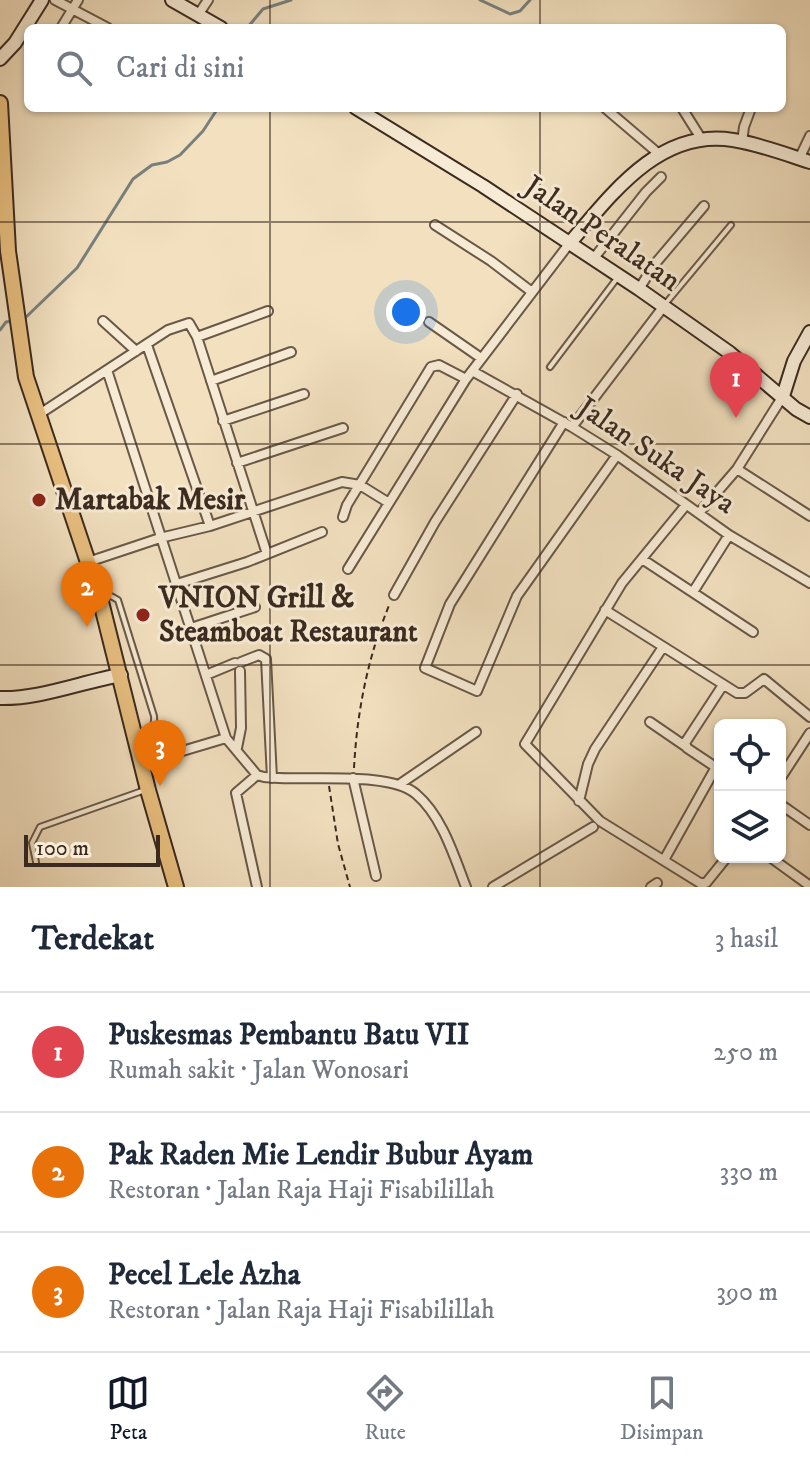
<!DOCTYPE html>
<html lang="id">
<head>
<meta charset="utf-8">
<style>
	:root { --surface:#fff; --page:#f6f6f7; --text:#1f2937; --muted:#747a83; --line:#e0e1e3; --accent:#111827 }
	body { margin:0; font-family:"IM FELL DW Pica",serif; background:var(--page); color:var(--text) }
	.controls { position:absolute; right:24px; bottom:24px; display:grid; overflow:hidden; border-radius:12px; box-shadow:0 2px 6px #0004 }
	.controls button { width:72px; height:72px; display:grid; place-items:center; padding:0; border:0; border-bottom:2px solid var(--line); background:var(--surface); color:var(--text); font:40px sans-serif }
	.scale { position:absolute; left:24px; bottom:20px; width:136px; box-sizing:border-box; padding-left:8px; border:4px solid #3b2a20; border-top:0; font-size:22px; line-height:28px; white-space:nowrap; color:#3b2a20; -webkit-text-stroke:6px #f7ebd5; paint-order:stroke }
	.you { position:absolute; left:406px; top:312px; width:28px; height:28px; margin:-20px; border:6px solid #fff; border-radius:50%; background:#1a73e8; box-shadow:0 0 0 12px #1a73e833 }
	.badge { display:grid; place-items:center; width:52px; height:52px; border-radius:50%; background:var(--accent); color:#fff; font-size:26px; font-weight:700 }
	.pin { position:absolute; translate:-50% -66px; filter:drop-shadow(0 2px 4px #0008) }
	.pin::after { content:''; position:absolute; top:42px; width:28px; height:24px; background:inherit; clip-path:polygon(0 0,100% 0,50% 100%) }
	.list { margin:0; padding:0; list-style:none }
	h2 { display:flex; justify-content:space-between; align-items:center; height:104px; margin:0; padding:0 32px; font-size:34px }
	h2 small { font-size:26px; font-weight:400; color:var(--muted) }
	.list li { display:grid; grid-template-columns:52px 1fr auto; gap:24px; align-items:center; box-sizing:border-box; height:120px; padding:0 32px; border-top:2px solid var(--line) }
	.list b { display:block; font-size:30px; white-space:nowrap }
	.list p { margin:0; font-size:26px; white-space:nowrap; color:var(--muted) }
	.list em { font-size:26px; font-style:normal; color:var(--muted) }
	.icon { flex:none; width:44px; height:44px; fill:none; stroke:currentColor; stroke-width:2; stroke-linecap:round; stroke-linejoin:round }
	.map { position:relative; flex:none; width:810px; height:887px; overflow:hidden }
	.search { position:absolute; background:var(--surface); box-shadow:0 2px 6px #0004; left:24px; right:24px; top:24px; height:88px; display:flex; align-items:center; gap:20px; box-sizing:border-box; padding:0 28px; border-radius:12px; color:var(--muted); font-size:30px }
	.sheet { height:464px; background:var(--surface) }
	nav { display:flex; justify-content:space-around; align-items:center; box-sizing:border-box; height:112px; border-top:2px solid var(--line); background:var(--surface); font-size:22px; color:var(--muted) }
	nav a { display:grid; justify-items:center; gap:4px }
	nav .on { color:var(--accent) }
	.map>svg:first-child { display:block }
	.lines { fill:none; stroke-linecap:round; stroke-linejoin:round }
	.stream { stroke:#78807f; stroke-width:3 }
	.lane-casing { stroke:#695848; stroke-width:8 }
	.street-casing { stroke:#695848; stroke-width:12 }
	.secondary-casing { stroke:#3b2a20; stroke-width:16 }
	.primary-casing { stroke:#3b2a20; stroke-width:18 }
	.path { stroke:#3b2a20; stroke-width:2; stroke-dasharray:6 4; stroke-linecap:butt }
	.lane { stroke:#f7ebd5; stroke-width:4 }
	.street { stroke:#f7ebd5; stroke-width:8 }
	.secondary { stroke:#f7ebd5; stroke-width:12 }
	.primary { stroke:#e9c080; stroke-width:14 }
	.grid { fill:none; stroke:#3b2a20; stroke-width:2; stroke-opacity:0.55 }
	.poi-dot { fill:#8f2418; stroke:#f7ebd5; stroke-width:3 }
	.labels { text-anchor:middle; dominant-baseline:central; stroke-width:6; stroke-linejoin:round; paint-order:stroke }
	.street-label { font-size:30px; fill:#3b2a20; stroke:#f7ebd5 }
	.poi-label { font-size:30px; font-weight:bold; fill:#3b2a20; stroke:#f7ebd5; text-anchor:start }
</style>
</head>
<body>
<div class="map">
<svg width="810" height="887" viewBox="0 0 810 887">
	<rect width="100%" height="100%" fill="#f2e0bf"/>
	<filter id="stains"><feTurbulence type="fractalNoise" baseFrequency=".0025" numOctaves="4"/><feColorMatrix values="0 0 0 0 .2 0 0 0 0 .09 0 0 0 0 .02 0 0 0 .5 -.17"/></filter>
	<radialGradient id="worn" r=".72"><stop offset=".6" stop-color="#630" stop-opacity="0"/><stop offset="1" stop-color="#630" stop-opacity=".3"/></radialGradient>
	<g class="lines">
		<path class="stream" d="M480 0 510 14 520 11 530 0
			M247 28 263 9 291 0
			M24 319 77 268 133 179 152 165 167 162 180 155 203 131 218 108
			M0 330 6 322 12 321"/>
		<g class="lane-casing">
			<path id="lane" d="M666 303 731 225
				M550 367 618 277
				M102 598 111 596 118 600 154 716C155 727 150 737 139 741
				M36 862 32 843 40 827 145 790"/>
		</g>
		<g class="street-casing">
			<path id="street" d="M55 0 108 28
				M198 15 208 0
				M61 28 78 0
				M605 108 659 154
				M682 108 702 140
				M742 142 744 127 751 108
				M799 159 810 136
				M435 225 491 261 532 292
				M594 258 646 192 661 177
				M639 289 654 265 704 206
				M103 321 136 351
				M429 322 481 358
				M197 337 268 311
				M147 345 210 526
				M107 370 226 738
				M474 372 572 427 617 455 729 535 810 583
				M211 381 291 352
				M38 415 168 330 189 323 197 337 267 554
				M223 421 304 394
				M564 422 450 604 425 668 477 691 517 596 617 455
				M572 427 664 306
				M237 463 343 428
				M737 469 810 516
				M686 505 622 583 525 744 600 821 700 883H706L727 857
				M699 513 737 469 783 396
				M343 517 347 505 431 367 439 365 466 379
				M642 559 753 632
				M88 562 160 538 210 526 342 482 360 485 389 503
				M348 569 466 379 569 244
				M177 584 247 562 322 532
				M693 592 729 535
				M394 595 435 522 517 394
				M605 610 737 693H745L764 679 810 717
				M191 628 255 607
				M241 662 259 655 266 659 272 778
				M206 675 235 663
				M650 722 685 746
				M237 748 241 728 240 671
				M142 763 226 738 257 775 264 777C303 782 389 770 416 794 442 816 454 856 466 887
				M720 770 687 748 685 743 723 685
				M353 778 376 876
				M780 779 810 733
				M400 784 476 732
				M579 801 588 764 595 749 663 647
				M780 804 810 825
				M770 857 810 886
				M664 860 716 767
				M257 887 236 793 257 775
				M493 887 593 827
				M651 887 657 883"/>
		</g>
		<g class="secondary-casing">
			<path id="secondary" d="M172 0 221 28
				M0 59 15 43 42 0
				M356 108 483 186 639 289 730 353 796 409 810 417
				M569 244C611 195 659 128 733 140 759 144 785 154 810 162
				M783 396 794 361 810 332
				M0 698C40 699 81 682 121 675"/>
		</g>
		<g class="primary-casing">
			<path id="primary" d="M0 103 8 251 26 377 100 598 148 790 176 887"/>
		</g>
		<path class="path" d="M354 768C357 711 368 656 390 603
			M329 786 338 844 350 887"/>
		<use href="#lane" class="lane"/>
		<use href="#street" class="street"/>
		<use href="#secondary" class="secondary"/>
		<use href="#primary" class="primary"/>
	</g>
	<path class="grid" d="M270 0V28M540 0V28M270 108V887M540 108V887M0 222H810M0 444H810M0 665H810"/>
	<g class="poi-dot">
		<circle cx="39" cy="500" r="8"/>
		<circle cx="143" cy="615" r="8"/>
	</g>
	<g class="labels">
		<g class="street-label">
			<text transform="translate(602 234) rotate(34)">Jalan Peralatan</text>
			<text transform="translate(656 456) rotate(34)">Jalan Suka Jaya</text>
		</g>
		<g class="poi-label">
			<text x="55" y="500">Martabak Mesir</text>
			<text x="159" y="598">VNION Grill &amp;<tspan x="159" dy="34">Steamboat Restaurant</tspan></text>
		</g>
	</g>
	<rect width="100%" height="100%" filter="url(#stains)"/>
	<rect width="100%" height="100%" fill="url(#worn)"/>
</svg>
<div class="controls">
<button><svg class="icon" aria-label="locate" viewBox="0 0 24 24"><circle cx="12" cy="12" r="6"/><path d="M12 2v4M12 18v4M2 12h4M18 12h4"/></svg></button>
<button><svg class="icon" aria-label="layers" viewBox="0 0 24 24"><path d="M12 4l9 5-9 5-9-5zM3 14l9 5 9-5"/></svg></button>
</div>
<div class="scale">100 m</div>
<div class="you"></div>
<div class="pin badge" style="left:736px;top:418px;background:#e0444e">1</div>
<div class="pin badge" style="left:87px;top:627px;background:#e8710a">2</div>
<div class="pin badge" style="left:160px;top:786px;background:#e8710a">3</div>
<div class="search"><svg class="icon" aria-label="search" viewBox="0 0 24 24"><circle cx="10" cy="10" r="6"/><path d="M15 15l6 6"/></svg>Cari di sini</div>
</div>
<section class="sheet">
<h2>Terdekat<small>3 hasil</small></h2>
<ul class="list">
<li><span class="badge" style="background:#e0444e">1</span><div><b>Puskesmas Pembantu Batu VII</b><p>Rumah sakit · Jalan Wonosari</p></div><em>250 m</em></li>
<li><span class="badge" style="background:#e8710a">2</span><div><b>Pak Raden Mie Lendir Bubur Ayam</b><p>Restoran · Jalan Raja Haji Fisabilillah</p></div><em>330 m</em></li>
<li><span class="badge" style="background:#e8710a">3</span><div><b>Pecel Lele Azha</b><p>Restoran · Jalan Raja Haji Fisabilillah</p></div><em>390 m</em></li>
</ul>
</section>
<nav>
<a class="on"><svg class="icon" aria-label="map" viewBox="0 0 24 24"><path d="M3 6l6-2 6 2 6-2v14l-6 2-6-2-6 2zM9 4v14M15 6v14"/></svg>Peta</a>
<a><svg class="icon" aria-label="directions" viewBox="0 0 24 24"><path d="M12 3l9 9-9 9-9-9zM9 14v-3h6M13 9l2 2-2 2"/></svg>Rute</a>
<a><svg class="icon" aria-label="saved" viewBox="0 0 24 24"><path d="M7 4h10v16l-5-4-5 4z"/></svg>Disimpan</a>
</nav>
</body>
</html>
